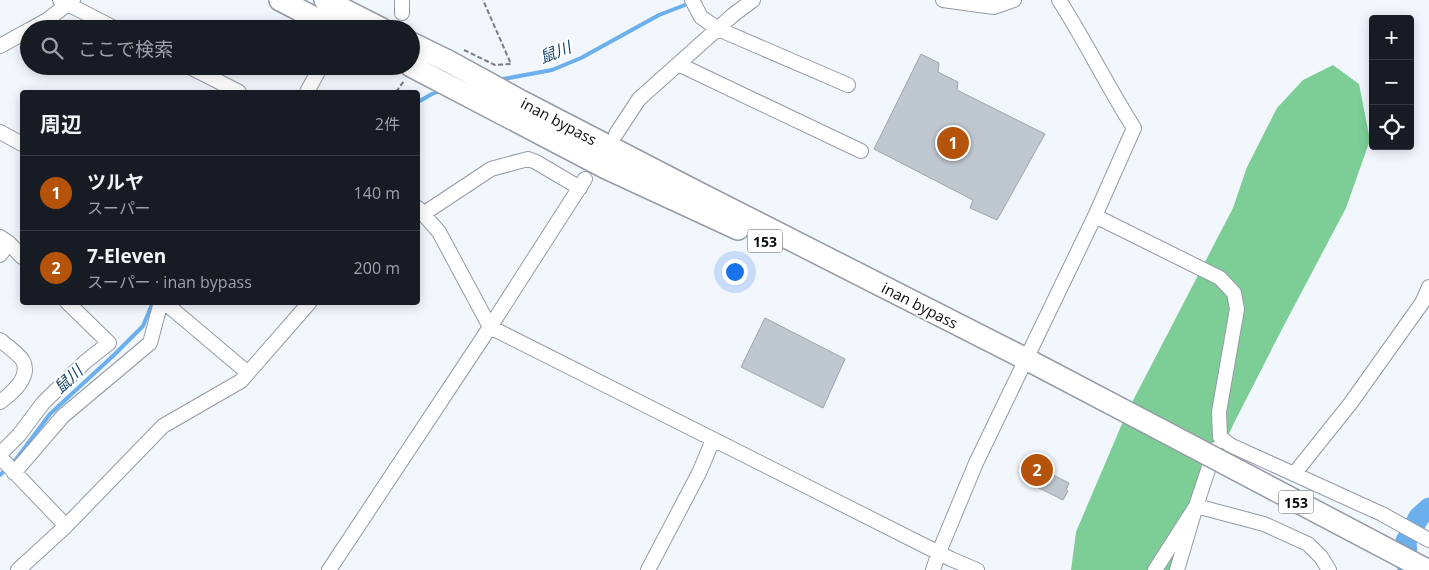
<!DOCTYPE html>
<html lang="ja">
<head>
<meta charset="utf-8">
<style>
	:root { --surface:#171b24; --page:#242831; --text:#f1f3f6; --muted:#9ea1a6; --line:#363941; --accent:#b45309 }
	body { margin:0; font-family:"Open Sans","Noto Sans JP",sans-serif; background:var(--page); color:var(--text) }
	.controls { position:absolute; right:15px; top:15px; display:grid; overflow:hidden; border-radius:5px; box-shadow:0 2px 12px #0003 }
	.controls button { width:45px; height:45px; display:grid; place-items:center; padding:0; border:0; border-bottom:1px solid var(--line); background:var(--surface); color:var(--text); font:25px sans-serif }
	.you { position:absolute; left:734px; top:271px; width:18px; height:18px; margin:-12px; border:4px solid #fff; border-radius:50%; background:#1a73e8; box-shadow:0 0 0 8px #1a73e833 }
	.badge { display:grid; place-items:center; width:32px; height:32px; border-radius:50%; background:var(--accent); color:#fff; font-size:16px; font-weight:700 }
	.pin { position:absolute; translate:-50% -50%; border:2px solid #fff; box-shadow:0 1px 5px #0006 }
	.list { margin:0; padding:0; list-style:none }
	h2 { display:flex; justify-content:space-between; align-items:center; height:65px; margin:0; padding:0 20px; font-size:21px }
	h2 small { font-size:16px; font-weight:400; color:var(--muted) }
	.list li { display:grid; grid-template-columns:32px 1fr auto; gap:15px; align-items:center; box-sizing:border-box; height:75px; padding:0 20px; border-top:1px solid var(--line) }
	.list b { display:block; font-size:19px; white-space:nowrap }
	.list p { margin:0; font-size:16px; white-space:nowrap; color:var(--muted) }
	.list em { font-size:16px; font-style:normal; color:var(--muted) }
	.icon { flex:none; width:28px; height:28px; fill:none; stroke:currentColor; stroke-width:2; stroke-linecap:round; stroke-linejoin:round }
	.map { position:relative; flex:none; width:1429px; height:570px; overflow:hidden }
	.search { position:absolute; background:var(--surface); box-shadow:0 2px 12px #0003; left:20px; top:20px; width:400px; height:55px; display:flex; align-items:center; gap:12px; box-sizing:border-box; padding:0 18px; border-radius:28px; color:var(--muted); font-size:19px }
	.panel { position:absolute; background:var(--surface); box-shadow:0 2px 12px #0003; left:20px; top:90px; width:400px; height:215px; border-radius:5px }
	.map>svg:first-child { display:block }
	.forest { fill:#7cce96 }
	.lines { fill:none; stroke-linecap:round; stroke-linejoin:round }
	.stream { stroke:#6cafed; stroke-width:4 }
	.river { stroke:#6cafed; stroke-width:21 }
	.building { fill:#bfc7d1; stroke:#9ea5af }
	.minor-casing { stroke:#949ba5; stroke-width:16 }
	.highway-casing { stroke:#949ba5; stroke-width:24 }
	.path { stroke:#797d81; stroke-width:2; stroke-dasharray:5 2.5; stroke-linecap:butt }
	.minor { stroke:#fff; stroke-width:14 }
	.highway { stroke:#fff; stroke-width:21 }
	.highway-bridge-casing { stroke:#949ba5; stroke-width:24; stroke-linecap:butt }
	.highway-bridge { stroke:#fff; stroke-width:21 }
	.labels { text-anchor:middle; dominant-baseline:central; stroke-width:4; stroke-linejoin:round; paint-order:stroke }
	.shield { fill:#fff; stroke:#545658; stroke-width:1 }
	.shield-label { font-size:14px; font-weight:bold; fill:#0a0d10 }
	.street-label { font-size:15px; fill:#0a0d10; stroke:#fff }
	.water-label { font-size:16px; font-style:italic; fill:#104169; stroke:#fff }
</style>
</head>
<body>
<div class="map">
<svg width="1429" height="570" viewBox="0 0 1429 570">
	<rect width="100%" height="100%" fill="#f2f7fd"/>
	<path class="forest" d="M1333 65 1359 84 1370 140 1346 208 1280 333 1234 423 1196 506 1172 533V570H1071L1076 532 1127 412 1233 208 1247 167 1277 108 1303 80Z"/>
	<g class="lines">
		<path class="stream" d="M498 80 552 70 581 58 659 15 690 3
			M418 102 432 94 440 91
			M0 475 14 462 50 414 114 355 143 326 153 302"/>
		<path class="river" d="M1408 570 1406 541 1419 517 1429 508"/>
	</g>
	<path class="building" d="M921 54 939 63 938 72 958 82 957 90 1045 134 997 220 970 208 973 200 874 149Z
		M765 318 845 359 823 408 741 367Z
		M1037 467 1069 483 1066 490 1068 491 1063 500 1029 483Z"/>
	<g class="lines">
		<g class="minor-casing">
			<path id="minor" d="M60 0 116 29
				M692 0 701 17 718 29 848 85
				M943 0 994 7 1014 0
				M402 13V0
				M31 29 47 20 73 0
				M0 46 29 30
				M678 64 861 151
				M188 66 239 92
				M307 92 321 66
				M0 132 22 144
				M616 134 639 99 733 15 753 0
				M585 179 490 327 951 559 977 570
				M418 212 423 214 491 169 528 159 536 162 580 188
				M1095 216 1220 278 1234 293 1237 309 1219 412 1220 437 1230 445 1382 514 1429 540
				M0 237 9 243 22 257
				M0 255 9 243
				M164 302 248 373
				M0 340C6 345 20 355 23 361 31 377 11 394 0 402
				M0 454 19 435 43 403 85 362 109 343 67 302
				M0 457 66 526
				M14 473 63 416 150 343 161 302
				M1294 474 1350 404 1422 303 1429 287
				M18 570 66 526 163 426 241 381 310 302
				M329 570 490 327 439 232 418 208
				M648 570 699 473 713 440
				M933 570 939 552 976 463 1095 216 1134 128C1107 86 1086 42 1059 0
				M1155 570 1196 506 1215 449
				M1177 570 1196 506 1264 524 1308 544 1321 557 1329 570"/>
		</g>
		<g class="highway-casing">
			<path id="highway" d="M280 0 336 29
				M325 0 382 29
				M411 43 448 61 519 100 693 190 1026 359 1165 432
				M411 66 606 168 738 229"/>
		</g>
		<path class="path" d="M464 50 495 65 511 64 483 0
			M396 92 404 81"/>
		<use href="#minor" class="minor"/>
		<use href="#highway" class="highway"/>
		<g class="highway-bridge-casing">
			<path id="highway-bridge" d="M1165 432 1427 570"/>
		</g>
		<use href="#highway-bridge" class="highway-bridge"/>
	</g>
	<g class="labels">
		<g class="shield">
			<rect x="747.5" y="229.5" width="35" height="23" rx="4"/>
			<rect x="1278.5" y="490.5" width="35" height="23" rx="4"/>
		</g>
		<g class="shield-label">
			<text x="765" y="241">153</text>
			<text x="1296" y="502">153</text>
		</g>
		<g class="street-label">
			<text transform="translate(559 121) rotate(28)">inan bypass</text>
			<text transform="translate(920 305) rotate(27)">inan bypass</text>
		</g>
		<g class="water-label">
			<text transform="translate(555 52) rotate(-21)">鼠川</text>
			<text transform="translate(68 379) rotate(-43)">鼠川</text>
		</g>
	</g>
</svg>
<div class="controls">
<button>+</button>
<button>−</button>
<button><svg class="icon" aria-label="locate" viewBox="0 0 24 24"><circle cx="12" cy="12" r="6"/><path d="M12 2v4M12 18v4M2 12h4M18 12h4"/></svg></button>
</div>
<div class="you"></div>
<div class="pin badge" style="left:953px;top:143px">1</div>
<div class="pin badge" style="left:1037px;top:470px">2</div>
<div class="search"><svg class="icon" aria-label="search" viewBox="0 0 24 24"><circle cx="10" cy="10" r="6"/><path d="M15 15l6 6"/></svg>ここで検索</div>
<section class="panel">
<h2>周辺<small>2件</small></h2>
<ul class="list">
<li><span class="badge">1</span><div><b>ツルヤ</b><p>スーパー</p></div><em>140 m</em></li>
<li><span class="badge">2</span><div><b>7-Eleven</b><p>スーパー · inan bypass</p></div><em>200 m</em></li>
</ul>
</section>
</div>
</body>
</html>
